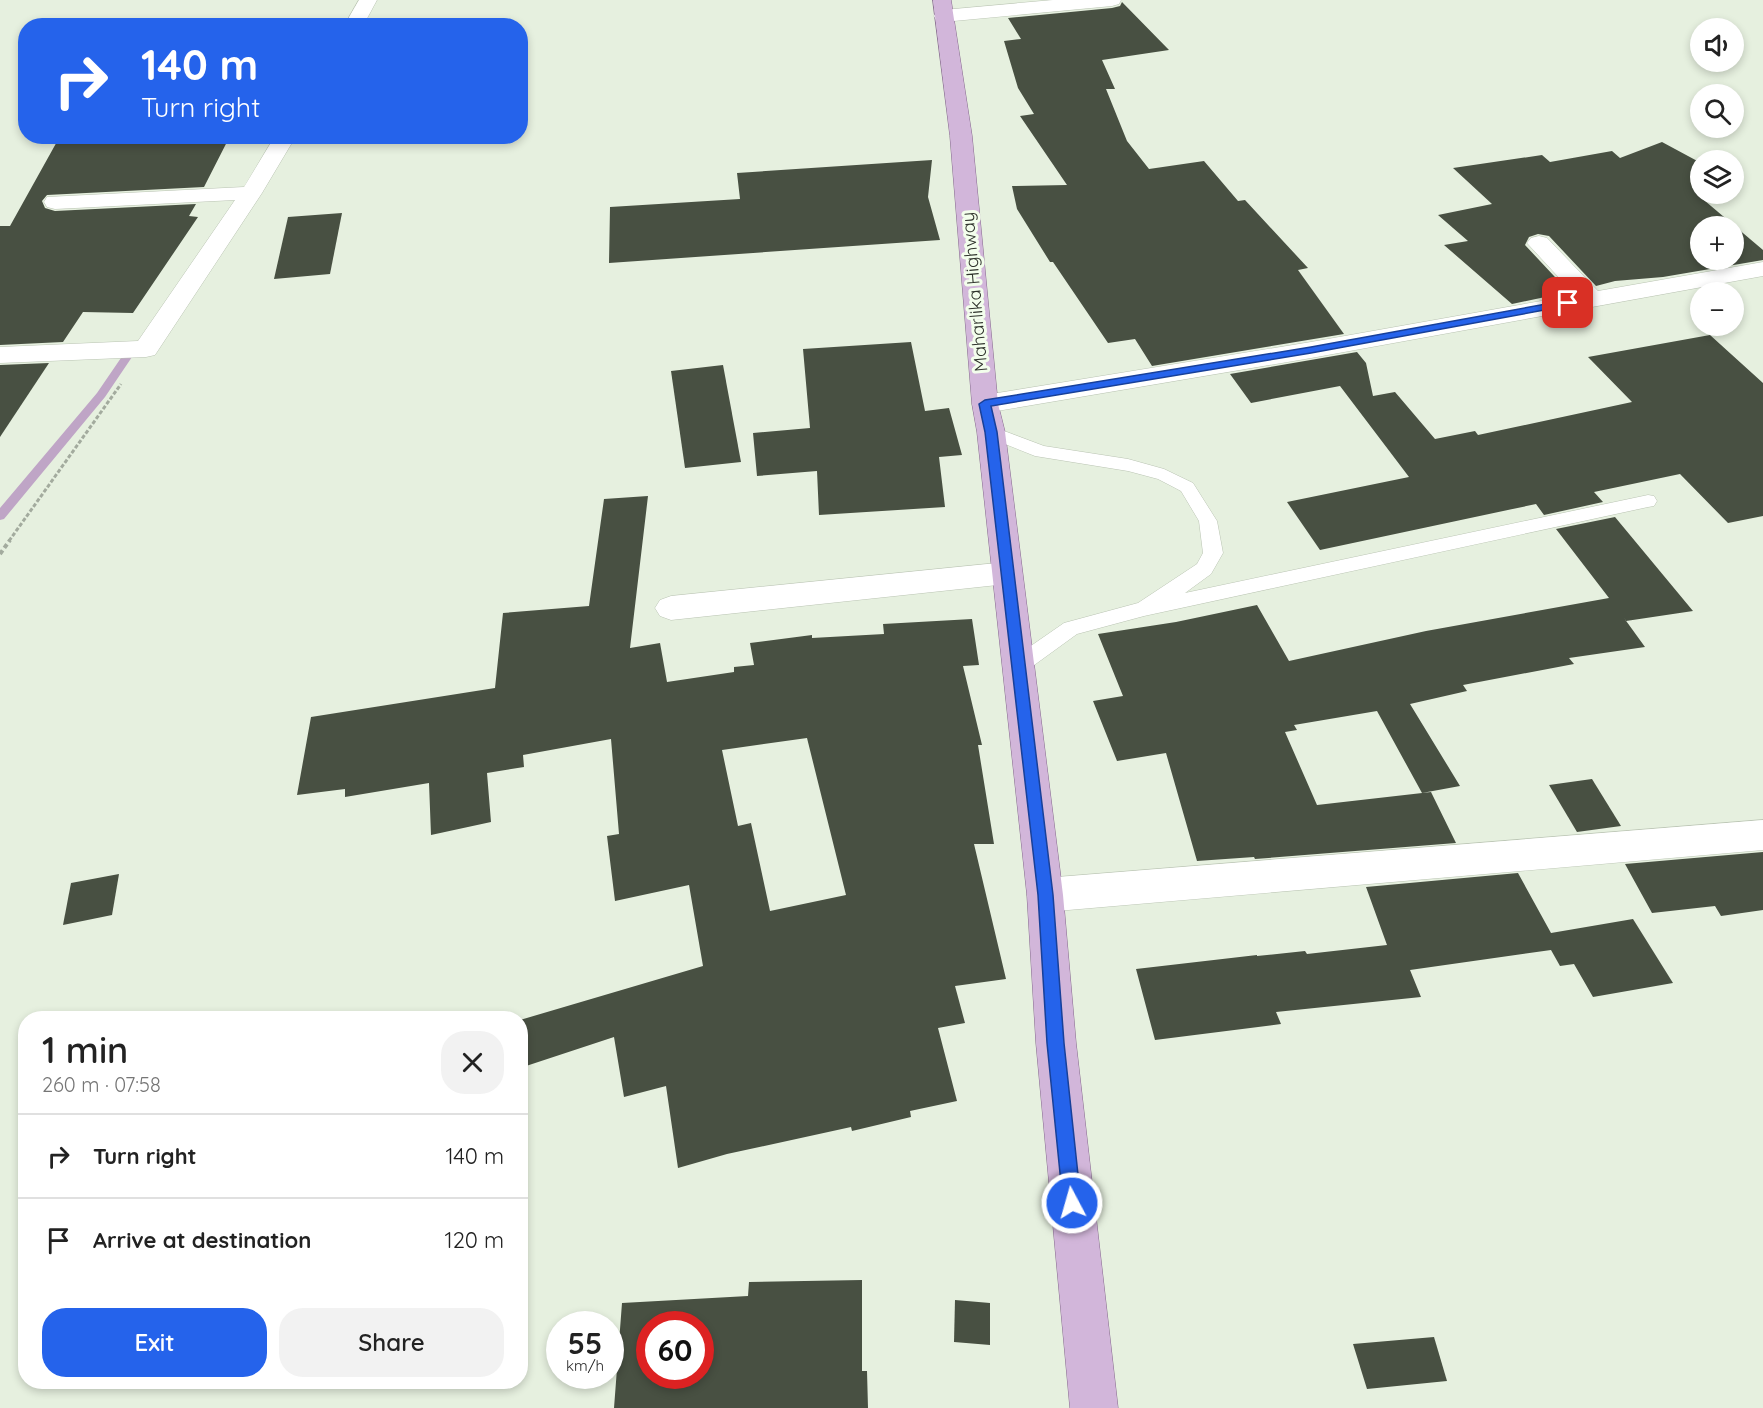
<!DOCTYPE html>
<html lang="en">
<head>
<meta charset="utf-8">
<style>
  body { margin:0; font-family:Quicksand,sans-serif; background:#f2f2f2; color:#222; height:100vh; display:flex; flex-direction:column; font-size:22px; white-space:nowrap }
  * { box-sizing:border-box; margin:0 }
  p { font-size:20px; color:#767676 }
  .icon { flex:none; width:33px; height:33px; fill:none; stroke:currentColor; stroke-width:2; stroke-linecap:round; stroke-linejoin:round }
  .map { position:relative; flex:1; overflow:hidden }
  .details { position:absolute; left:18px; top:1011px; width:510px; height:378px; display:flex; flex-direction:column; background:#fff; border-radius:24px; box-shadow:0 3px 9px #0003 }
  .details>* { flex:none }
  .banner { position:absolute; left:18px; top:18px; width:510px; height:126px; border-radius:24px; box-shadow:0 3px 9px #0003; background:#2563eb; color:#fff; overflow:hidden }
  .buttons { position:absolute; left:1690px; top:18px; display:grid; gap:12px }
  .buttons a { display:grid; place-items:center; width:54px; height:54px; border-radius:50%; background:#fff; box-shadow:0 3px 9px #0003; font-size:30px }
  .speed { position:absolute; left:546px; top:1311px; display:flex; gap:12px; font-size:30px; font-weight:700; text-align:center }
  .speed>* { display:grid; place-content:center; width:78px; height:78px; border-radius:50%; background:#fff; box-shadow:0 3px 9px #0003; line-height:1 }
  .speed small { font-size:15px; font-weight:400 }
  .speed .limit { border:9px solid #d22; background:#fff; color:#111 }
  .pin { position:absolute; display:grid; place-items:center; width:51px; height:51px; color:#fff; margin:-26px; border-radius:12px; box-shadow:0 3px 9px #0006 }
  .me { position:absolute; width:66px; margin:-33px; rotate:354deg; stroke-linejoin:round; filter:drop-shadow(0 0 4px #0008) }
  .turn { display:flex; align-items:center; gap:21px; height:126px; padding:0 24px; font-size:27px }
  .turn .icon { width:78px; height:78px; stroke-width:2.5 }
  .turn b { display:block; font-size:42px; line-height:51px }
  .round { display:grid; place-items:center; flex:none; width:63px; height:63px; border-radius:24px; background:#f2f2f2 }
  .head { display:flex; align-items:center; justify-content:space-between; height:102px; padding:0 24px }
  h1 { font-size:36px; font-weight:600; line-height:45px }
  .cta { display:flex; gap:12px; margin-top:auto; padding:12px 24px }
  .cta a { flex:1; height:69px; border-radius:24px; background:#2563eb; color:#fff; font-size:24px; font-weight:600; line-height:69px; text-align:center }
  .cta a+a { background:#f2f2f2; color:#222 }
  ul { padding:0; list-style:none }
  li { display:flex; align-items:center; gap:18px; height:84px; padding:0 24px; border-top:2px solid #e0e0e0 }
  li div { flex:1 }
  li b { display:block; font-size:22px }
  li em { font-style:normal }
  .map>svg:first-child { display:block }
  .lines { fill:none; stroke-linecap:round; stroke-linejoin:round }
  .stream { fill:#bfa5c6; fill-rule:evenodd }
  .building { fill:#485042; fill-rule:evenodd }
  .lane-casing { stroke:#bac4b3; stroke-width:1 }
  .street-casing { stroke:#bac4b3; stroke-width:1 }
  .primary-casing { stroke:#85688d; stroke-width:1 }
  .path-far1 { stroke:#a3ab9e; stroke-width:3; stroke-dasharray:4 2; stroke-linecap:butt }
  .path { stroke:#a3ab9e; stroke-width:4; stroke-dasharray:4.5 3; stroke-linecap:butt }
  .lane { fill:#fff; fill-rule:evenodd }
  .street { fill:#fff; fill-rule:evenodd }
  .primary { fill:#d2b6da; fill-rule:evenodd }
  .route { fill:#2563eb; stroke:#184099; stroke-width:1.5 }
  .labels { text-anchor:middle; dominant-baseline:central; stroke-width:6; stroke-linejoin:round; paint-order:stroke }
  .street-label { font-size:18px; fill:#2f332c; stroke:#f3feec }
</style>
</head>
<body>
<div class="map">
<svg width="1763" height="1408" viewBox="0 0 1763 1408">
  <rect width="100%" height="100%" fill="#e6f0df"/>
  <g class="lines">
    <path class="stream" d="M 127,354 L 132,357 L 105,397 L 4,519 L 0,520 L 0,508 L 97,393 L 123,355 Z"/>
  </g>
  <g class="building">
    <path d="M 1122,2 L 1169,50 L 1102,60 L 1115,89 L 1106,89 L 1127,141 L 1149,169 L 1204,161 L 1238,201 L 1245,200 L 1308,268 L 1298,270 L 1344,334 L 1152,366 L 1135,339 L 1108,343 L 1053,262 L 1050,262 L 1017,209 L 1012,186 L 1067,185 L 1020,116 L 1034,114 L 1018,88 L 1004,41 L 1021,39 L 1008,18 L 1112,8 L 1120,6 Z"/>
    <path d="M 159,136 L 230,136 L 204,187 L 47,195 L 42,201 L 45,208 L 55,211 L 196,204 L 189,216 L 198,217 L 133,313 L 83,312 L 63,342 L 0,345 L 0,226 L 10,226 L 59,138 L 158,139 Z"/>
    <path d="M 1662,142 L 1701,163 L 1701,194 L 1705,194 L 1698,195 L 1763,250 L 1763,260 L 1663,277 L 1615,281 L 1596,286 L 1549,236 L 1538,234 L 1529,237 L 1525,245 L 1569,292 L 1512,304 L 1444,245 L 1468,241 L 1438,215 L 1492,204 L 1453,168 L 1542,155 L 1550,162 L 1612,151 L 1620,158 ZM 1701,226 L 1734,226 L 1734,260 L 1701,260 Z"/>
    <path d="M 932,160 L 928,197 L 940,240 L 609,263 L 610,207 L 740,199 L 737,173 Z"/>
    <path d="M 342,213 L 330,274 L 274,279 L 288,217 Z"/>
    <path d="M 1710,335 L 1763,383 L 1763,516 L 1728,523 L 1680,474 L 1594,492 L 1603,502 L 1544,515 L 1536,504 L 1320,550 L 1287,502 L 1409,477 L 1340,386 L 1251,403 L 1230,374 L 1357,352 L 1366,363 L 1373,396 L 1395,392 L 1435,439 L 1475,431 L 1478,435 L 1632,402 L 1588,357 Z"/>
    <path d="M 911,342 L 925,411 L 949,408 L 962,455 L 939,457 L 945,507 L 819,515 L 817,471 L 757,476 L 753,433 L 810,428 L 803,349 Z"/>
    <path d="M 49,363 L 0,437 L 0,365 Z"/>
    <path d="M 723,365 L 741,462 L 685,468 L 671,371 Z"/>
    <path d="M 648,496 L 630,648 L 660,643 L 667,682 L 734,672 L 734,667 L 754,665 L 750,643 L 812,635 L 812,638 L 884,634 L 883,624 L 972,619 L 979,665 L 963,666 L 982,745 L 978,745 L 994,844 L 974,844 L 1006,979 L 955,986 L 965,1023 L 938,1028 L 957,1101 L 910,1111 L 911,1117 L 852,1131 L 851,1127 L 727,1154 L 678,1168 L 666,1086 L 624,1097 L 614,1037 L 520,1068 L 520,1020 L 703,966 L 689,885 L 615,901 L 607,836 L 619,834 L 611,739 L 523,755 L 524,767 L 487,773 L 491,822 L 431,835 L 429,783 L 345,797 L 345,789 L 297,795 L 311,717 L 495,688 L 503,613 L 589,606 L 604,499 ZM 807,738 L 846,895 L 770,911 L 751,823 L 738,826 L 722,750 Z"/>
    <path d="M 1615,517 L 1693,611 L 1626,621 L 1624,618 L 1645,647 L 1569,658 L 1574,664 L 1463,685 L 1467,691 L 1410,704 L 1460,786 L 1422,793 L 1377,711 L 1294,725 L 1297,730 L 1285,732 L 1317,805 L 1431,792 L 1456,843 L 1255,859 L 1254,857 L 1197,861 L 1166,753 L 1117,761 L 1093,701 L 1123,696 L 1098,634 L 1176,622 L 1257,605 L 1289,661 L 1426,631 L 1609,598 L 1556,529 Z"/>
    <path d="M 1592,779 L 1621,826 L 1577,832 L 1549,785 Z"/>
    <path d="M 1763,852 L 1763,910 L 1721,916 L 1715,906 L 1652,913 L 1625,864 Z"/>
    <path d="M 1518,873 L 1551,933 L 1633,919 L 1673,983 L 1593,997 L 1574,964 L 1560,966 L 1551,950 L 1410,970 L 1421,997 L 1276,1012 L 1281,1024 L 1155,1040 L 1136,969 L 1257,955 L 1257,956 L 1305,951 L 1307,954 L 1387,945 L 1366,887 Z"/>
    <path d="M 119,874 L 112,915 L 63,925 L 71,883 Z"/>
    <path d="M 862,1280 L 862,1371 L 867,1371 L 868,1408 L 614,1408 L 622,1303 L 748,1296 L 749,1282 ZM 650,1324 L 700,1324 L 700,1376 L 650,1376 Z"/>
    <path d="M 955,1300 L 990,1303 L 990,1345 L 954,1342 Z"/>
    <path d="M 1434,1337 L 1447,1381 L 1367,1389 L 1353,1344 Z"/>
  </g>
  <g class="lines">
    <g class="lane-casing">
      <path id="lane" d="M 991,426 L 1044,446 L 1128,459 L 1164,469 L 1193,483 L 1217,521 L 1223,553 L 1211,574 L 1185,593 L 1648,495 L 1654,496 L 1657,501 L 1654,506 L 1648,507 L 1144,616 L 1077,634 L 1026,671 L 1019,673 L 1012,671 L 1009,665 L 1012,659 L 1064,623 L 1138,603 L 1197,564 L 1203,553 L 1199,521 L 1181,491 L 1158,479 L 1128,471 L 1035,456 L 985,436 L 982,432 L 985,428 Z"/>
    </g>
    <g class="street-casing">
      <g id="street">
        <path d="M 359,0 L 377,0 L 363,26 L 344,26 Z"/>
        <path d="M 1053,0 L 1121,0 L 1119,4 L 1112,6 L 943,22 L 936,20 L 934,16 L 936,12 L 943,10 Z"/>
        <path d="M 275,136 L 296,136 L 262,193 L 155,355 L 146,357 L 0,363 L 0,347 L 138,341 L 235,200 L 55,209 L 47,207 L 44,202 L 47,197 L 244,187 Z"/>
        <path d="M 1539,236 L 1547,238 L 1598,291 L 1763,262 L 1763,276 L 1311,358 L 985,413 L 976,410 L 972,404 L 976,398 L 985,395 L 1311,342 L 1575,295 L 1527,243 L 1531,238 Z"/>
        <path d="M 1007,562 L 1018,565 L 1022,573 L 1018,581 L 1007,584 L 671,620 L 660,616 L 655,608 L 660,600 L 671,596 Z"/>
        <path d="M 1763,820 L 1763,850 L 1045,912 L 1032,907 L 1027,895 L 1032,883 L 1045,878 Z"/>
      </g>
    </g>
    <g class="primary-casing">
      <path id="primary" d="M 933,0 L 951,0 L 972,136 L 998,404 L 1005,432 L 1063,895 L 1076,1043 L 1118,1408 L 1070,1408 L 1036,1043 L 1027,895 L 977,432 L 972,404 L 950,136 Z"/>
    </g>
    <path class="path-far1" d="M 9,541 L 121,384"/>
    <path class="path" d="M 0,554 L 10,540"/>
    <use href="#lane" class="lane"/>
    <use href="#street" class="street"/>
    <use href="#primary" class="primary"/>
  </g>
  <path class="route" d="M 1568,300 L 1572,301 L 1572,305 L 1311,353 L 991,406 L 997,432 L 1053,895 L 1064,1043 L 1081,1203 L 1079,1209 L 1072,1212 L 1066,1209 L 1063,1203 L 1047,1043 L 1038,895 L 985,432 L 979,404 L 985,400 L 1311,347 Z"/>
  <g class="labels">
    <g class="street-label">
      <text transform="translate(974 292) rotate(-95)">Maharlika Highway</text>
    </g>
  </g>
</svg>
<div class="buttons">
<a><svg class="icon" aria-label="sound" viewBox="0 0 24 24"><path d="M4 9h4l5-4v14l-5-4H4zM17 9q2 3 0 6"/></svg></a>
<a><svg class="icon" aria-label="search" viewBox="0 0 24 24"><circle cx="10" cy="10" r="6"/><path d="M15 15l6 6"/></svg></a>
<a><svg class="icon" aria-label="layers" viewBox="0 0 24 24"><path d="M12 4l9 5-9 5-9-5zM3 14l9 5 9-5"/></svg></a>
<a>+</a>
<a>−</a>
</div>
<div class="speed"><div>55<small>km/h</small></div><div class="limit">60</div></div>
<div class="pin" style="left:1568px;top:303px;background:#d93025"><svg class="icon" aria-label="arrive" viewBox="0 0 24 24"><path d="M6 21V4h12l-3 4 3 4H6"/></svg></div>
<svg class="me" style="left:1072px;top:1203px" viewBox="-20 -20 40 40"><circle r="17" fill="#2563eb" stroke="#fff" stroke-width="3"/><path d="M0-11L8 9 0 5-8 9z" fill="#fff"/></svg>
<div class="banner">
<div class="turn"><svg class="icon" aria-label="right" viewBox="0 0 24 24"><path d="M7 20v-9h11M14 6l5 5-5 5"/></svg><div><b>140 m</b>Turn right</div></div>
</div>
<section class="details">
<div class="head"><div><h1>1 min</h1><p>260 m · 07:58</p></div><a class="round"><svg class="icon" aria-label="close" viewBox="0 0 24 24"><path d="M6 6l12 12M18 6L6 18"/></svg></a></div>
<ul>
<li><svg class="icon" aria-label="right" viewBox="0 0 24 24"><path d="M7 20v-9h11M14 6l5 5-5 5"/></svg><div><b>Turn right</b></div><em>140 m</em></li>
<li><svg class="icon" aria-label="arrive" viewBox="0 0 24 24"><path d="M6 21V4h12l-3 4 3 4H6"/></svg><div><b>Arrive at destination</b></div><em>120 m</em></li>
</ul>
<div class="cta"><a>Exit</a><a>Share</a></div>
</section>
</div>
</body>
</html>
